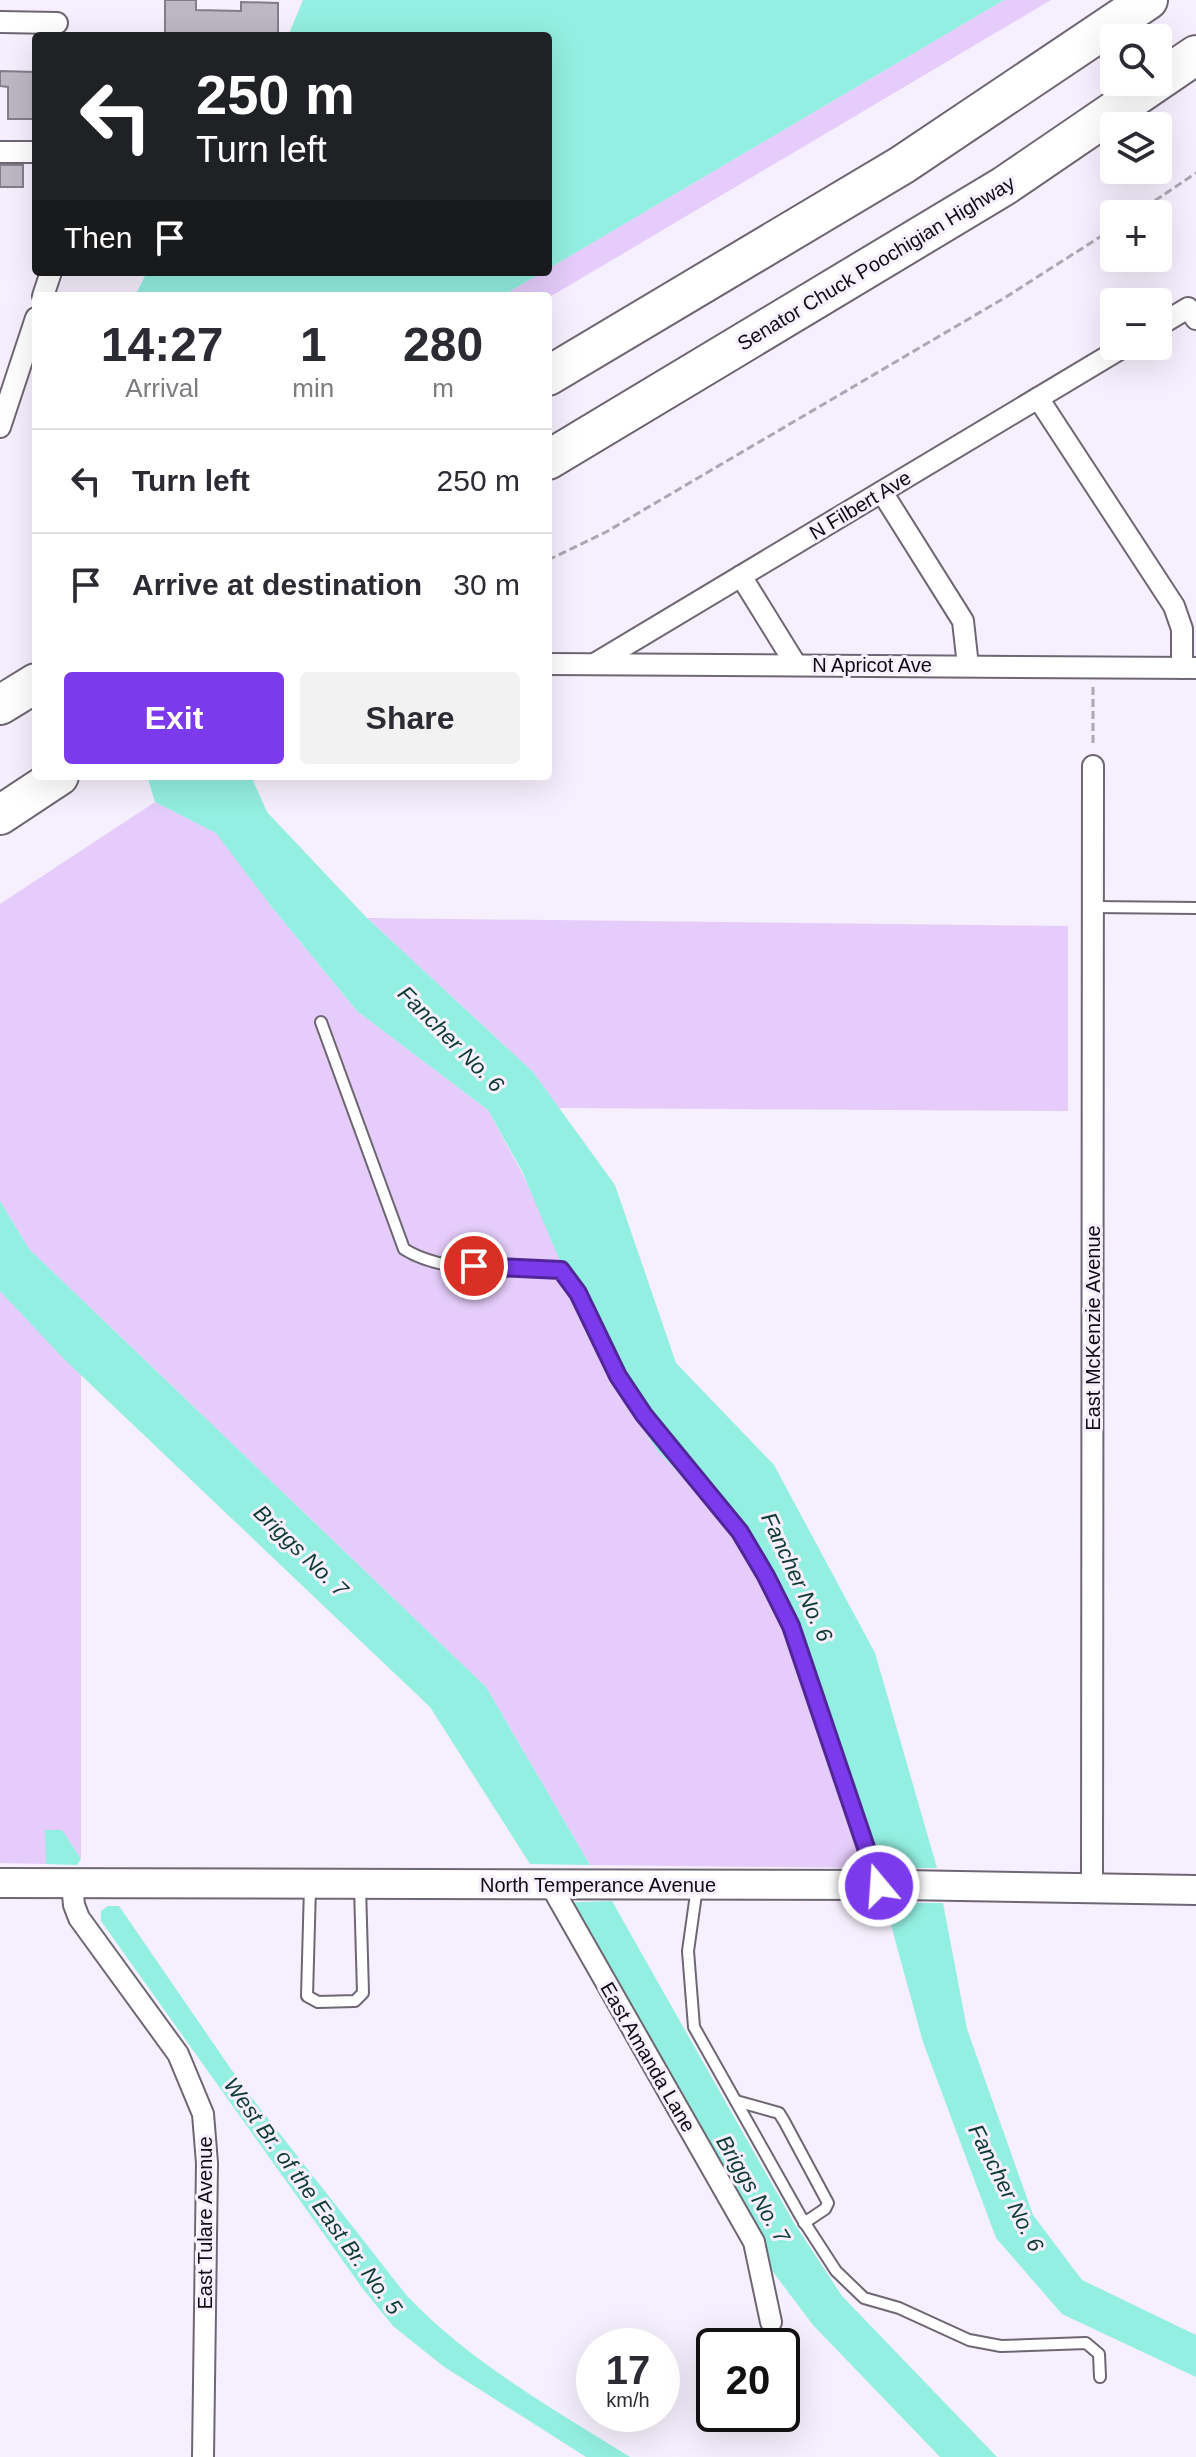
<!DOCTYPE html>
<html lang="en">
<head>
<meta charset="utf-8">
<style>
  body { margin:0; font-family:Arial,sans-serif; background:#f2f2f3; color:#2b2b33; height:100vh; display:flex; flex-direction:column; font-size:30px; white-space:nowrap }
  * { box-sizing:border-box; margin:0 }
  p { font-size:26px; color:#7c7c81 }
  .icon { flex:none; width:44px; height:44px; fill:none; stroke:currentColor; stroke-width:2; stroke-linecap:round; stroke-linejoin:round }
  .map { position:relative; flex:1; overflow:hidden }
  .drawer { position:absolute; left:32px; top:292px; width:520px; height:488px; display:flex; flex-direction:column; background:#fff; border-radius:8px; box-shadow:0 8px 32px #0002 }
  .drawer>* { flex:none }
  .top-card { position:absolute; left:32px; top:32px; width:520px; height:244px; border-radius:8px; box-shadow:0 8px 32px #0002; background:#202124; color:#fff; overflow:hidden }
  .fabs { position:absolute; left:1100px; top:24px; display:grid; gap:16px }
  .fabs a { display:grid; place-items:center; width:72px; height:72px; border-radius:8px; background:#fff; box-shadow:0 8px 32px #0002; font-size:40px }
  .speed { position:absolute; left:576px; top:2328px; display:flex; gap:16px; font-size:40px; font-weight:700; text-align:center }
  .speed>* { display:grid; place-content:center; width:104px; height:104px; border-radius:50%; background:#fff; box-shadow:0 8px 32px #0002; line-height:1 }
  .speed small { font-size:20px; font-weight:400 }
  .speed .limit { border:4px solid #111; border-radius:12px; background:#fff; color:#111 }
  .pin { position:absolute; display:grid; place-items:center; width:68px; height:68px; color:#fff; margin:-34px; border:4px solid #fff; border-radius:50%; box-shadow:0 2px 8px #0007 }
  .me { position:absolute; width:88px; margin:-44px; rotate:342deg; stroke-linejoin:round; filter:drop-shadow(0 0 6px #0008) }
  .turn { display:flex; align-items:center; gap:28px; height:168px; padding:0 32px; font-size:36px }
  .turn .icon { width:104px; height:104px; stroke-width:2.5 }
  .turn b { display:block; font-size:56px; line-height:68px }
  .then { display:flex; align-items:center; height:76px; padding:0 32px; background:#0003; gap:16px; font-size:30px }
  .eta { display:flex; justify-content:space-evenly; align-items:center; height:136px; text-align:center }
  .eta b { font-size:48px; font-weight:700; line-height:56px }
  .cta { display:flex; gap:16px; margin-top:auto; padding:16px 32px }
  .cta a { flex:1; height:92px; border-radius:8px; background:#7c3aed; color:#fff; font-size:32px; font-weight:700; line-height:92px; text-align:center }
  .cta a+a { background:#f2f2f3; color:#2b2b33 }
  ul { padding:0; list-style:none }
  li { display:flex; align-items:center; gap:24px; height:104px; padding:0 32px; border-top:2px solid #e1e1e2 }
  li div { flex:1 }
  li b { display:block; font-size:30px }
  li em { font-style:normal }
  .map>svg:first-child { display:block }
  .green { fill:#e5ccfa }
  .water { fill:#93efe1 }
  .building { fill:#beb7c4; stroke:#847d89; stroke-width:2 }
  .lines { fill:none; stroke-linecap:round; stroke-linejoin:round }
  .service-casing { stroke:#6e6773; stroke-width:14 }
  .minor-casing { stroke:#6e6773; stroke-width:24 }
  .secondary-casing { stroke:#6e6773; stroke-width:32 }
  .motorway-casing { stroke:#6e6773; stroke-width:42 }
  .path { stroke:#aca7b2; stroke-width:3; stroke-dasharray:8 4; stroke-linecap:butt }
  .service { stroke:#fff; stroke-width:10 }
  .minor { stroke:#fff; stroke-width:20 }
  .secondary { stroke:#fff; stroke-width:28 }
  .motorway { stroke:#fff; stroke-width:38 }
  .route-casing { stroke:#51269a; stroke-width:20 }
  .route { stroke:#7c3aed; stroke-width:14 }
  .labels { text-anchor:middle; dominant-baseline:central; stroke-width:6; stroke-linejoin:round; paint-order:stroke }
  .street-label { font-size:20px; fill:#0e0c10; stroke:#f6effd }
  .water-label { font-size:22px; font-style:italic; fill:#0e3a34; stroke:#f6effd }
</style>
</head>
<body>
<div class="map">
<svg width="1196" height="2457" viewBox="0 0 1196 2457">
  <rect width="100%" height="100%" fill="#f6effd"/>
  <g class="green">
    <path d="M 1004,0 L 1051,0 L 548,298 L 502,296 Z"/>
    <path d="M 155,802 L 216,832 L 271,906 L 357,1011 L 488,1110 L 521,1171 L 657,1450 L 737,1534 L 789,1631 L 868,1868 L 590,1865 L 486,1687 L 29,1249 L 0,1201 L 0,904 Z"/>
    <path d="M 367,918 L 1068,926 L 1068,1111 L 559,1108 L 533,1072 Z"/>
    <path d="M 0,1291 L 81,1375 L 81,1859 L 62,1830 L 46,1830 L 46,1864 L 0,1863 Z"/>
  </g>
  <g class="water">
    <path d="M 303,0 L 1004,0 L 548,269 L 548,36 L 288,36 Z"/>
    <path d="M 147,272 L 543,272 L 502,296 L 135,296 Z"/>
    <path d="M 147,776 L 251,776 L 267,812 L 367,918 L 533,1072 L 615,1185 L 676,1363 L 774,1465 L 875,1653 L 937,1868 L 868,1868 L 789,1631 L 737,1534 L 657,1450 L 607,1372 L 522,1171 L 488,1110 L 357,1011 L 271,906 L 216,833 L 155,802 Z"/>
    <path d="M 0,1201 L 29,1249 L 486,1687 L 590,1865 L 530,1864 L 430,1707 L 64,1359 L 0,1291 Z"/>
    <path d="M 45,1830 L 62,1830 L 81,1859 L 77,1865 L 46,1864 Z"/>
    <path d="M 612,1901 L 794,2223 L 842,2296 L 997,2457 L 940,2457 L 813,2325 L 764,2260 L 556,1903 Z"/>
    <path d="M 885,1903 L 943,1903 L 967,2029 L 1033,2215 L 1082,2280 L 1196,2335 L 1196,2377 L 1062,2314 L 996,2238 L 923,2042 Z"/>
    <path d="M 108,1906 L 119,1906 L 244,2088 L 407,2296 C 471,2363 552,2408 630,2457 L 586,2457 L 443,2366 L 393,2326 L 363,2289 L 101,1921 L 101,1911 Z"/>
  </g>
  <g class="building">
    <path d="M 165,0 L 196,0 L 196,10 L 241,11 L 241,2 L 278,3 L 278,36 L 165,36 Z"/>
    <path d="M 0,71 L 36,72 L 36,119 L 8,119 L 8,87 L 0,86 Z"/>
    <rect x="0" y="165" width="23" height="22"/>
  </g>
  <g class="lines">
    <g class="service-casing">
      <g id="service">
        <path d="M 1093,907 L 1196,908"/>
        <path d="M 321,1022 L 404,1249 C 447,1276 511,1267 561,1270 L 578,1293 L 618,1376 L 644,1415 L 740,1532 L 766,1576 L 791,1626 L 879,1884"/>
        <path d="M 310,1887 L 307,1996 L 318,2002 L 355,2001 L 363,1993 L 360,1887"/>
        <path d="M 697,1887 L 688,1951 L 694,2027 L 801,2217 L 836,2271 L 864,2298 L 899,2308 L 969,2340 L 1001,2346 L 1086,2343 L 1099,2354 L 1100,2377"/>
        <path d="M 736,2101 L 779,2113 L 784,2121 L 828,2203 L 825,2209 L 804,2223"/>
      </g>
    </g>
    <g class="minor-casing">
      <g id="minor">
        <path d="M 0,22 L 57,23"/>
        <path d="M 0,152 L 36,152"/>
        <path d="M 43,296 L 51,272"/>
        <path d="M 1158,326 L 1188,308 L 1196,319"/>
        <path d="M 1038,398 L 1174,606 L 1182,629 L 1182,668"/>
        <path d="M 0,427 L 36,318"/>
        <path d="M 882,492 L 963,621 L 968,666"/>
        <path d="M 741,576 L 796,665"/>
        <path d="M 596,663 L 1125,346"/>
        <path d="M 548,664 L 1196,668"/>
        <path d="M 72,1884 L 74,1905 L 79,1918 L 178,2054 L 203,2114 L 207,2163 L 203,2457"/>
        <path d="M 550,1884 L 754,2242 L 771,2322"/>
        <path d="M 1092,1889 L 1093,766"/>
      </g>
    </g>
    <g class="secondary-casing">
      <path id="secondary" d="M 0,1883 L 902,1885 L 1196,1890"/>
    </g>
    <g class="motorway-casing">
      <g id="motorway">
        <path d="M 548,376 L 902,165 L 1148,0"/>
        <path d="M 548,460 L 1004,186 L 1196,55"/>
        <path d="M 0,705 L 36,683"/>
        <path d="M 0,815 L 59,776"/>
      </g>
    </g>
    <g class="path">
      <path d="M 1135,214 L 1196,173"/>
      <path d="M 548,560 L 606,532 L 1006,297 L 1114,228"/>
      <path d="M 1093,687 L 1093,747"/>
    </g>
    <use href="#service" class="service"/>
    <use href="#minor" class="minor"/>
    <use href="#secondary" class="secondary"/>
    <use href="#motorway" class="motorway"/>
  </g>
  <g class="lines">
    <g class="route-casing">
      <path id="route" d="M 474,1266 L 561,1270 L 578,1293 L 618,1376 L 644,1415 L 740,1532 L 766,1576 L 791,1626 L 879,1886"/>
    </g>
    <use href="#route" class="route"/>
  </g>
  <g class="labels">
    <g class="street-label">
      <text transform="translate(876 263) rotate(-31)">Senator Chuck Poochigian Highway</text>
      <text transform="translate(860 505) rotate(-31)">N Filbert Ave</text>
      <text x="872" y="665">N Apricot Ave</text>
      <text transform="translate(1093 1328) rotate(-90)">East McKenzie Avenue</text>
      <text x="598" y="1885">North Temperance Avenue</text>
      <text transform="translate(648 2057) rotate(60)">East Amanda Lane</text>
      <text transform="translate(205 2223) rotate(-90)">East Tulare Avenue</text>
    </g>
    <g class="water-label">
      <text transform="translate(451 1039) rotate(45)">Fancher No. 6</text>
      <text transform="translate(301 1551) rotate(44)">Briggs No. 7</text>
      <text transform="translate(797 1577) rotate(65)">Fancher No. 6</text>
      <text transform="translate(1006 2188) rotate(63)">Fancher No. 6</text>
      <text transform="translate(753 2189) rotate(59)">Briggs No. 7</text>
      <text transform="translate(313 2196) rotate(54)">West Br. of the East Br. No. 5</text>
    </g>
  </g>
</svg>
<div class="fabs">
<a><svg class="icon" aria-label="search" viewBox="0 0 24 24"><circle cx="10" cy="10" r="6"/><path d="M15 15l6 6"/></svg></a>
<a><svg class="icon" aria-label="layers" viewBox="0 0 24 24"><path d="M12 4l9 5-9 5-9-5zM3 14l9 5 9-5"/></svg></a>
<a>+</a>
<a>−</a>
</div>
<div class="speed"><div>17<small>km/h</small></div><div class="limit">20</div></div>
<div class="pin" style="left:474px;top:1266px;background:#d93025"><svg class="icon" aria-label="arrive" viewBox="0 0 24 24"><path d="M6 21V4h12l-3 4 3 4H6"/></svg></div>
<svg class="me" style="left:879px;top:1886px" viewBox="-20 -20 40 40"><circle r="17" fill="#7c3aed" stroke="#fff" stroke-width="3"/><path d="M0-11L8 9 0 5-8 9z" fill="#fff"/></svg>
<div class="top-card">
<div class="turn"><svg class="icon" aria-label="left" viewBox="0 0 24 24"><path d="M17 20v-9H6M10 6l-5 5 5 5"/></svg><div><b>250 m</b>Turn left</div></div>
<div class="then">Then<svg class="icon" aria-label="arrive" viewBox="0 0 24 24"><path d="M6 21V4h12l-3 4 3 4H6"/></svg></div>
</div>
<section class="drawer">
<div class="eta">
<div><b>14:27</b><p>Arrival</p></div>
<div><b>1</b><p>min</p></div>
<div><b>280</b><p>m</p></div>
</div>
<ul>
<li><svg class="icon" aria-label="left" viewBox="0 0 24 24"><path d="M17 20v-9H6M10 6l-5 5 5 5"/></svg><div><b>Turn left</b></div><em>250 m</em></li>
<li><svg class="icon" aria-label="arrive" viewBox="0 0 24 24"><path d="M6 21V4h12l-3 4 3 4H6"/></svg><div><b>Arrive at destination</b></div><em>30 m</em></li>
</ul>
<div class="cta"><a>Exit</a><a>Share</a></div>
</section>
</div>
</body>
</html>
